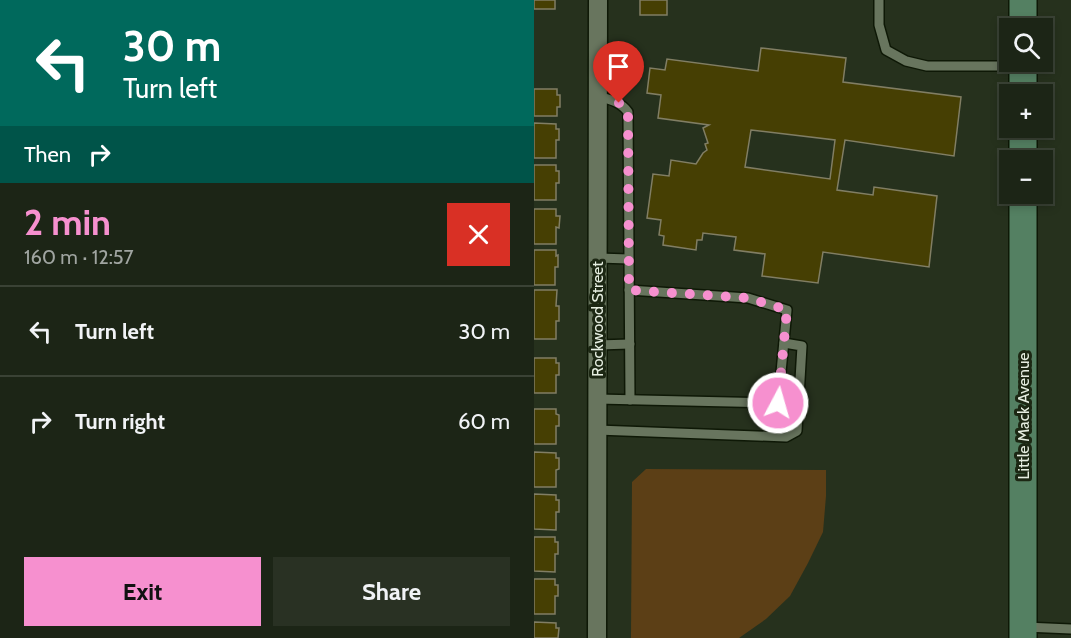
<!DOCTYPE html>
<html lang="en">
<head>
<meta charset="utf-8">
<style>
  body { margin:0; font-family:Cabin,sans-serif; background:#293123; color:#f1f3f6; height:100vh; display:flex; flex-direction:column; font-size:22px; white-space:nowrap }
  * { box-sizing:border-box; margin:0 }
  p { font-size:20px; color:#a0a5a1 }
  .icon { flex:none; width:33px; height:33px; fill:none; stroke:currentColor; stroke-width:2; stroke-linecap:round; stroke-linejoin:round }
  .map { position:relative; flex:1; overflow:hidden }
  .details { display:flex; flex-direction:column; background:#1c2516; width:534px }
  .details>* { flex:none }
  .top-card { background:#00695c; color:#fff; overflow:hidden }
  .fabs { position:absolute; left:465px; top:18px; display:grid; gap:12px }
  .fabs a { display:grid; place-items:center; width:54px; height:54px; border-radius:0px; background:#1c2516; box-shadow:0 3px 9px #0003,0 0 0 2px #3a4235; font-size:30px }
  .pin { position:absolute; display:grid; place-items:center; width:51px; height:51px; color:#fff; margin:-62px -26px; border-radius:50% 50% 50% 0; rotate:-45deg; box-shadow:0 0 6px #0007 }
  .pin .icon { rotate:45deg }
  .me { position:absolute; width:66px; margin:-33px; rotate:6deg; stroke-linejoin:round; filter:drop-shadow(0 0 4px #0008) }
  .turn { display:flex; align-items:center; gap:21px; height:126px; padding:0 24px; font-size:27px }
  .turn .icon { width:78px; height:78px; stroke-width:2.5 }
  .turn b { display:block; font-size:42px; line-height:51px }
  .then { display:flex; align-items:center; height:57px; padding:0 24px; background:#0003; gap:12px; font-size:22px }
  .round { display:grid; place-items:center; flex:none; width:63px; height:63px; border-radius:0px; background:#293123 }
  .head { display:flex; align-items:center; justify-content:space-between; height:102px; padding:0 24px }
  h1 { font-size:36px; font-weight:700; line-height:45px; color:#f690cf }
  .cta { display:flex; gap:12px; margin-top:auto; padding:12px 24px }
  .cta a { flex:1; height:69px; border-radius:0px; background:#f690cf; color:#111; font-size:24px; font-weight:700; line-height:69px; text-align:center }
  .cta a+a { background:#293123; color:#f1f3f6 }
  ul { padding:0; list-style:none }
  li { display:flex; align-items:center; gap:18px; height:90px; padding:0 24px; border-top:2px solid #3a4235 }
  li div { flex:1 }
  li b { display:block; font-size:22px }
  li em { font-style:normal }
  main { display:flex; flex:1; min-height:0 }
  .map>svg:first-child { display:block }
  .green { fill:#5c3f16 }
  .building { fill:#463f03; stroke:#817e64; stroke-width:1.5; fill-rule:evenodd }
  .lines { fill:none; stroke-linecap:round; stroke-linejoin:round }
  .lane-casing { stroke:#0e1806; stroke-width:12 }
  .street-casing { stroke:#0e1806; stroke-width:21 }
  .secondary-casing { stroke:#0e1806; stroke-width:30 }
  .lane { stroke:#68755e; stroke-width:9 }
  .street { stroke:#68755e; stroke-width:18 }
  .secondary { stroke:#548062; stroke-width:27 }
  .route { stroke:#f690cf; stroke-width:10; stroke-dasharray:0 18 }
  .labels { text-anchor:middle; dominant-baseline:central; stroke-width:6; stroke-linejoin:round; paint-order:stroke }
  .street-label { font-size:16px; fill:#e6eee1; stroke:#1c2713 }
</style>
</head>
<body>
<main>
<section class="details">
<div class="top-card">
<div class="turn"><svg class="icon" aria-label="left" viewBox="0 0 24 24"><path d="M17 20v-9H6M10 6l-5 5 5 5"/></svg><div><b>30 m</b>Turn left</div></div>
<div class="then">Then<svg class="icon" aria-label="right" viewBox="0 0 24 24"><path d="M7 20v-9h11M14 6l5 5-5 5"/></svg></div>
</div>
<div class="head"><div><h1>2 min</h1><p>160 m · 12:57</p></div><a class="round" style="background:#d93025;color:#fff"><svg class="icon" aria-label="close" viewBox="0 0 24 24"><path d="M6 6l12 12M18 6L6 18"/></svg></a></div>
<ul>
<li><svg class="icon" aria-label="left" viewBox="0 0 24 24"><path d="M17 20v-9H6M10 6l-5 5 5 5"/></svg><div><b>Turn left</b></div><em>30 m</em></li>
<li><svg class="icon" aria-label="right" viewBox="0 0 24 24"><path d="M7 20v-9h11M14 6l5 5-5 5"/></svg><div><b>Turn right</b></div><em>60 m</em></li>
</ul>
<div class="cta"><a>Exit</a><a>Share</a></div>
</section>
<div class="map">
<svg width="537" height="638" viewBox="0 0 537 638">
  <rect width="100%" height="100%" fill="#26311d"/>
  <path class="green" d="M 112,469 L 292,470 L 292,496 L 289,532 L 274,563 L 256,596 L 232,619 L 205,638 L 97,638 L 98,482 Z"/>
  <g class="building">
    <rect x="0" y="0" width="21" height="9"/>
    <rect x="106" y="0" width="27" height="15"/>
    <path d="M 227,48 L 312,58 L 309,82 L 427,97 L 420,156 L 311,140 L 303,190 L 339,195 L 340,187 L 403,196 L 395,267 L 289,252 L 284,283 L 228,276 L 231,254 L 200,250 L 202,237 L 169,233 L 168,240 L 163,240 L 162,250 L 129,245 L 130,236 L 125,235 L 127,220 L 113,218 L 119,174 L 135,176 L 137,160 L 162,164 L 169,153 L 173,150 L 171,144 L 174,143 L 169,128 L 175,125 L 124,118 L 127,95 L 113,93 L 116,68 L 131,70 L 133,59 L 224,71 ZM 217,130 L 301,140 L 296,179 L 211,167 Z"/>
    <path d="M 0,89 L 23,89 L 23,95 L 26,95 L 26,107 L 23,107 L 23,116 L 0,116 Z"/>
    <path d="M 0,123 L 22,124 L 22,129 L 25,129 L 25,140 L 22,140 L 22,158 L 0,158 Z"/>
    <path d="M 0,165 L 22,165 L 22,171 L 25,171 L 25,183 L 22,183 L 22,200 L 0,200 Z"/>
    <path d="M 0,209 L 22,209 L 22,216 L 26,216 L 25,228 L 22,227 L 22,244 L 0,244 Z"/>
    <path d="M 0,250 L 22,250 L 22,256 L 24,255 L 24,267 L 21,267 L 21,285 L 0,285 Z"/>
    <path d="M 0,290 L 23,290 L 22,306 L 25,306 L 25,321 L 22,321 L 22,339 L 0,339 Z"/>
    <path d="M 0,358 L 22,358 L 22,363 L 25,363 L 25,375 L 22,375 L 22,393 L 0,393 Z"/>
    <path d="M 0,409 L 22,409 L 22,414 L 25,415 L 25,426 L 22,426 L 22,444 L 0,444 Z"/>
    <path d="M 0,452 L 22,453 L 22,458 L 25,458 L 25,469 L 22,470 L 22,487 L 0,487 Z"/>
    <path d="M 0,494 L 22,495 L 22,500 L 25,500 L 25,512 L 22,512 L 22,530 L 0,529 Z"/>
    <path d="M 0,537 L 21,537 L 21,542 L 24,542 L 24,554 L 21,554 L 21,572 L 0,571 Z"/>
    <path d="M 0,579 L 21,579 L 21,585 L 24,585 L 24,596 L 21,596 L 21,614 L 0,614 Z"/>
    <path d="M 0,622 L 22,623 L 22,628 L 25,628 L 24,638 L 0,638 Z"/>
  </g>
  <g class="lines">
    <g class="lane-casing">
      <g id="lane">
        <path d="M 345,0 L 345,25 L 352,50 L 372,61 L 393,66 L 487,66"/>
        <path d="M 64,96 C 75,99 87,102 94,112 L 96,400"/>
        <path d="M 64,258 L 95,259"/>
        <path d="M 64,345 L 96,344"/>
        <path d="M 63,399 L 244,403 L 253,310 L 214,298 L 95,290"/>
        <path d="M 63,430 L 252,437 L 263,431 L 268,346 L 250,343"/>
        <path d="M 491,627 L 537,629"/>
      </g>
    </g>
    <g class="street-casing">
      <path id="street" d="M 63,638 L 64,0"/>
    </g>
    <g class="secondary-casing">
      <g id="secondary">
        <path d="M 489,0 L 489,28"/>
        <path d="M 489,62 L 489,94"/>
        <path d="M 489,128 L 489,160"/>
        <path d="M 489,638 L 489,194"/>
      </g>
    </g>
    <use href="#lane" class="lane"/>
    <use href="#street" class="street"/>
    <use href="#secondary" class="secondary"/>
  </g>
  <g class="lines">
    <path class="route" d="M 85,103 L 91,107 L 94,112 L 95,290 L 214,298 L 253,310 L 244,403"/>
  </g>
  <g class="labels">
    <g class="street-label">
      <text transform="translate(63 319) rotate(-90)">Rockwood Street</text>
      <text transform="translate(489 416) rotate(-90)">Little Mack Avenue</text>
    </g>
  </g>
</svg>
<div class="fabs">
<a><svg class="icon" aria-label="search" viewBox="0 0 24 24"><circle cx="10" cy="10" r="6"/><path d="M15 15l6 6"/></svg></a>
<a>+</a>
<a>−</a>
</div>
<div class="pin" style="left:85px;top:103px;background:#d93025"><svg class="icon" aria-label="arrive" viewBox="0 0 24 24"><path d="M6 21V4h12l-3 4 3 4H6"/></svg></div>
<svg class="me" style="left:244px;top:403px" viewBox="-20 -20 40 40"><circle r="17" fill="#f690cf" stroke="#fff" stroke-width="3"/><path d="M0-11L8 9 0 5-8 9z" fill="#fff"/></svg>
</div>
</main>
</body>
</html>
